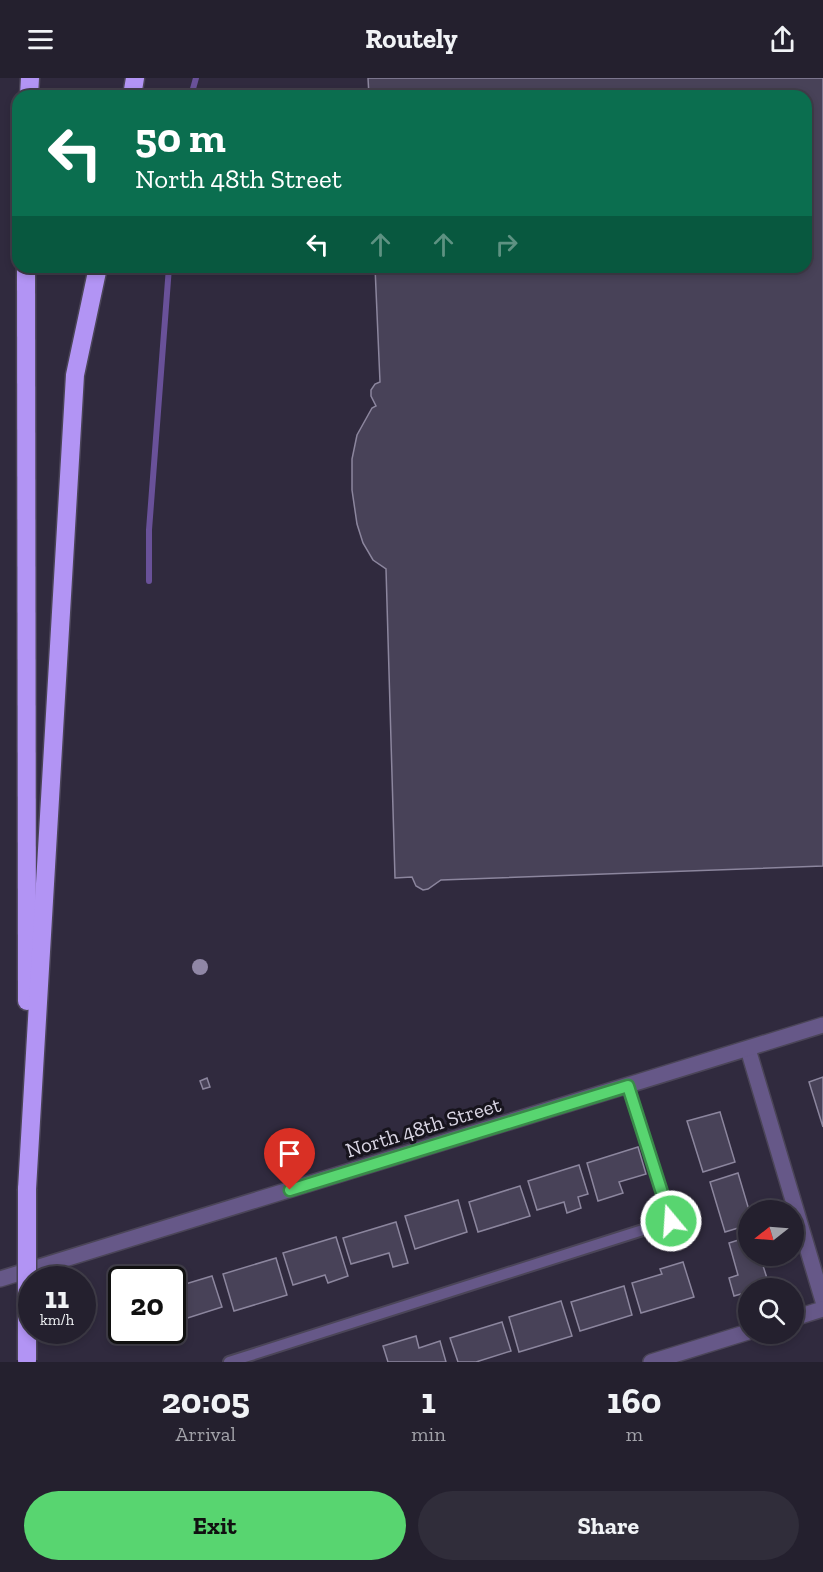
<!DOCTYPE html>
<html lang="en">
<head>
<meta charset="utf-8">
<style>
  body { margin:0; font-family:"Zilla Slab",serif; background:#302d3a; color:#f1f3f6; height:100vh; display:flex; flex-direction:column; font-size:22px; white-space:nowrap }
  * { box-sizing:border-box; margin:0 }
  p { font-size:20px; color:#a3a3aa }
  .icon { flex:none; width:33px; height:33px; fill:none; stroke:currentColor; stroke-width:2; stroke-linecap:round; stroke-linejoin:round }
  .map { position:relative; height:1284px; overflow:hidden }
  .details { display:flex; flex-direction:column; background:#24202e; flex:1 }
  .details>* { flex:none }
  .hud { position:absolute; left:12px; top:12px; width:800px; height:183px; border-radius:18px; box-shadow:0 3px 9px #0003,0 0 0 2px #413e4a; background:#0b6e4f; color:#fff; overflow:hidden }
  .needle { width:39px; rotate:253deg }
  .fabs { position:absolute; left:738px; top:1122px; display:grid; gap:12px }
  .fabs a { display:grid; place-items:center; width:66px; height:66px; border-radius:50%; background:#24202e; box-shadow:0 3px 9px #0003,0 0 0 2px #413e4a; font-size:30px }
  .speed { position:absolute; left:18px; top:1188px; display:flex; gap:12px; font-size:30px; font-weight:700; text-align:center }
  .speed>* { display:grid; place-content:center; width:78px; height:78px; border-radius:50%; background:#24202e; box-shadow:0 3px 9px #0003,0 0 0 2px #413e4a; line-height:1 }
  .speed small { font-size:15px; font-weight:400 }
  .speed .limit { border:3px solid #111; border-radius:9px; background:#fff; color:#111 }
  .pin { position:absolute; display:grid; place-items:center; width:51px; height:51px; color:#fff; margin:-62px -26px; border-radius:50% 50% 50% 0; rotate:-45deg; box-shadow:0 0 6px #0007 }
  .pin .icon { rotate:45deg }
  .me { position:absolute; width:66px; margin:-33px; rotate:342deg; stroke-linejoin:round; filter:drop-shadow(0 0 4px #0008) }
  .turn { display:flex; align-items:center; gap:21px; height:126px; padding:0 24px; font-size:27px }
  .turn .icon { width:78px; height:78px; stroke-width:2.5 }
  .turn b { display:block; font-size:42px; line-height:51px }
  .lanes { display:flex; align-items:center; height:57px; padding:0 24px; background:#0003; justify-content:center; gap:30px; direction:ltr }
  .lanes .off { opacity:.35 }
  .eta { display:flex; justify-content:space-evenly; align-items:center; height:102px; text-align:center }
  .eta b { font-size:36px; font-weight:800; line-height:42px }
  .cta { display:flex; gap:12px; margin-top:auto; padding:12px 24px }
  .cta a { flex:1; height:69px; border-radius:36px; background:#58d570; color:#111; font-size:24px; font-weight:800; line-height:69px; text-align:center }
  .cta a+a { background:#302d3a; color:#f1f3f6 }
  header { display:flex; justify-content:space-between; align-items:center; height:78px; padding:0 24px; background:#24202e; font-size:27px; font-weight:800 }
  .map>svg:first-child { display:block }
  .lines { fill:none; stroke-linecap:round; stroke-linejoin:round }
  .stream { stroke:#695199; stroke-width:6 }
  .building { fill:#484258; stroke:#8c869e; stroke-width:1.5 }
  .service-casing { stroke:#4b4558; stroke-width:14 }
  .minor-casing { stroke:#4b4558; stroke-width:18 }
  .tertiary-casing { stroke:#4b4558; stroke-width:18 }
  .motorway-casing { stroke:#4b4558; stroke-width:21 }
  .service { stroke:#665888; stroke-width:10 }
  .minor { stroke:#665888; stroke-width:15 }
  .tertiary { stroke:#665888; stroke-width:15 }
  .motorway { stroke:#b294f4; stroke-width:18 }
  .motorway-bridge-casing { stroke:#4b4558; stroke-width:21; stroke-linecap:butt }
  .motorway-bridge { stroke:#b294f4; stroke-width:18 }
  .tree { fill:#9087a6 }
  .route-casing { stroke:#398a49; stroke-width:15 }
  .route { stroke:#58d570; stroke-width:10 }
  .labels { text-anchor:middle; dominant-baseline:central; stroke-width:6; stroke-linejoin:round; paint-order:stroke }
  .street-label { font-size:21px; fill:#d9d5e3; stroke:#17141d }
</style>
</head>
<body>
<header><svg class="icon" aria-label="menu" viewBox="0 0 24 24"><path d="M4 6h16M4 12h16M4 18h16"/></svg>Routely<svg class="icon" aria-label="share" viewBox="0 0 24 24"><path d="M12 15V3M7 8l5-5 5 5M5 13v7h14v-7"/></svg></header>
<div class="map">
<svg width="823" height="1284" viewBox="0 0 823 1284">
  <rect width="100%" height="100%" fill="#302a3e"/>
  <g class="lines">
    <g class="stream">
      <path d="M 191,18 L 196,0"/>
      <path d="M 149,503 L 149,452 L 169,189"/>
    </g>
  </g>
  <g class="building">
    <path d="M 368,0 L 823,0 L 823,788 L 441,802 L 428,811 L 423,812 L 416,808 L 412,799 L 395,800 L 386,491 L 373,482 L 363,465 L 357,446 L 352,412 L 352,381 L 357,357 L 372,330 L 376,328 L 371,318 L 371,312 L 375,306 L 380,304 L 375,189 L 806,189 L 806,18 L 369,18 Z"/>
    <path d="M 823,999 L 823,1049 L 809,1004 Z"/>
    <path d="M 207,1000 L 210,1009 L 203,1011 L 200,1003 Z"/>
    <path d="M 720,1034 L 735,1084 L 703,1094 L 687,1043 Z"/>
    <path d="M 638,1069 L 646,1096 L 619,1104 L 623,1115 L 598,1123 L 587,1085 Z"/>
    <path d="M 579,1087 L 588,1116 L 578,1119 L 581,1130 L 567,1135 L 564,1124 L 537,1132 L 528,1103 Z"/>
    <path d="M 738,1095 L 749,1132 L 748,1147 L 725,1154 L 710,1104 Z"/>
    <path d="M 520,1108 L 530,1138 L 478,1154 L 469,1124 Z"/>
    <path d="M 458,1122 L 467,1154 L 415,1171 L 405,1138 Z"/>
    <path d="M 396,1144 L 408,1185 L 393,1189 L 389,1175 L 351,1186 L 343,1160 Z"/>
    <path d="M 336,1159 L 348,1198 L 328,1205 L 325,1197 L 293,1207 L 283,1175 Z"/>
    <path d="M 748,1159 L 748,1178 L 760,1178 L 770,1210 L 748,1210 L 748,1214 L 734,1218 L 729,1200 L 738,1197 L 729,1165 Z"/>
    <path d="M 276,1180 L 287,1217 L 234,1233 L 223,1196 Z"/>
    <path d="M 683,1184 L 694,1219 L 641,1235 L 632,1205 L 662,1196 L 660,1191 Z"/>
    <path d="M 212,1198 L 222,1229 L 172,1245 L 172,1210 Z"/>
    <path d="M 624,1208 L 632,1237 L 580,1253 L 571,1224 Z"/>
    <path d="M 561,1223 L 572,1258 L 519,1274 L 509,1239 Z"/>
    <path d="M 502,1244 L 511,1273 L 476,1284 L 458,1284 L 450,1260 Z"/>
    <path d="M 416,1258 L 419,1270 L 440,1263 L 446,1284 L 388,1284 L 383,1268 Z"/>
  </g>
  <g class="lines">
    <g class="service-casing">
      <path id="service" d="M 229,1284 L 671,1143 L 628,1008"/>
    </g>
    <g class="minor-casing">
      <g id="minor">
        <path d="M 748,971 L 823,1223"/>
        <path d="M 794,1240 L 823,1231"/>
        <path d="M 651,1284 L 748,1254"/>
      </g>
    </g>
    <g class="tertiary-casing">
      <path id="tertiary" d="M 0,1201 L 823,947"/>
    </g>
    <g class="motorway-casing">
      <g id="motorway">
        <path d="M 29,18 L 30,0"/>
        <path d="M 132,18 L 135,0"/>
        <path d="M 26,189 L 27,923"/>
        <path d="M 27,1111 L 75,297 L 98,189"/>
      </g>
    </g>
    <use href="#service" class="service"/>
    <use href="#minor" class="minor"/>
    <use href="#tertiary" class="tertiary"/>
    <use href="#motorway" class="motorway"/>
    <g class="motorway-bridge-casing">
      <path id="motorway-bridge" d="M 27,1282 L 27,1111"/>
    </g>
    <use href="#motorway-bridge" class="motorway-bridge"/>
  </g>
  <circle class="tree" cx="200" cy="889" r="8"/>
  <g class="lines">
    <g class="route-casing">
      <path id="route" d="M 290,1112 L 628,1008 L 671,1143"/>
    </g>
    <use href="#route" class="route"/>
  </g>
  <g class="labels">
    <g class="street-label">
      <text transform="translate(423 1049) rotate(-17)">North 48th Street</text>
    </g>
  </g>
</svg>
<div class="fabs">
<a><svg class="needle" viewBox="-14 -14 28 28"><path d="M0-13l5 13h-10z" fill="#e53935"/><path d="M0 13l5-13h-10z" fill="#a3a3aa"/></svg></a>
<a><svg class="icon" aria-label="search" viewBox="0 0 24 24"><circle cx="10" cy="10" r="6"/><path d="M15 15l6 6"/></svg></a>
</div>
<div class="speed"><div>11<small>km/h</small></div><div class="limit">20</div></div>
<div class="pin" style="left:290px;top:1112px;background:#d93025"><svg class="icon" aria-label="arrive" viewBox="0 0 24 24"><path d="M6 21V4h12l-3 4 3 4H6"/></svg></div>
<svg class="me" style="left:671px;top:1143px" viewBox="-20 -20 40 40"><circle r="17" fill="#58d570" stroke="#fff" stroke-width="3"/><path d="M0-11L8 9 0 5-8 9z" fill="#fff"/></svg>
<div class="hud">
<div class="turn"><svg class="icon" aria-label="left" viewBox="0 0 24 24"><path d="M17 20v-9H6M10 6l-5 5 5 5"/></svg><div><b>50 m</b>North 48th Street</div></div>
<div class="lanes"><svg class="icon" aria-label="left" viewBox="0 0 24 24"><path d="M17 20v-9H6M10 6l-5 5 5 5"/></svg><svg class="icon off" aria-label="ahead" viewBox="0 0 24 24"><path d="M12 20V5M6 11l6-6 6 6"/></svg><svg class="icon off" aria-label="ahead" viewBox="0 0 24 24"><path d="M12 20V5M6 11l6-6 6 6"/></svg><svg class="icon off" aria-label="right" viewBox="0 0 24 24"><path d="M7 20v-9h11M14 6l5 5-5 5"/></svg></div>
</div>
</div>
<section class="details">
<div class="eta">
<div><b>20:05</b><p>Arrival</p></div>
<div><b>1</b><p>min</p></div>
<div><b>160</b><p>m</p></div>
</div>
<div class="cta"><a>Exit</a><a>Share</a></div>
</section>
</body>
</html>
